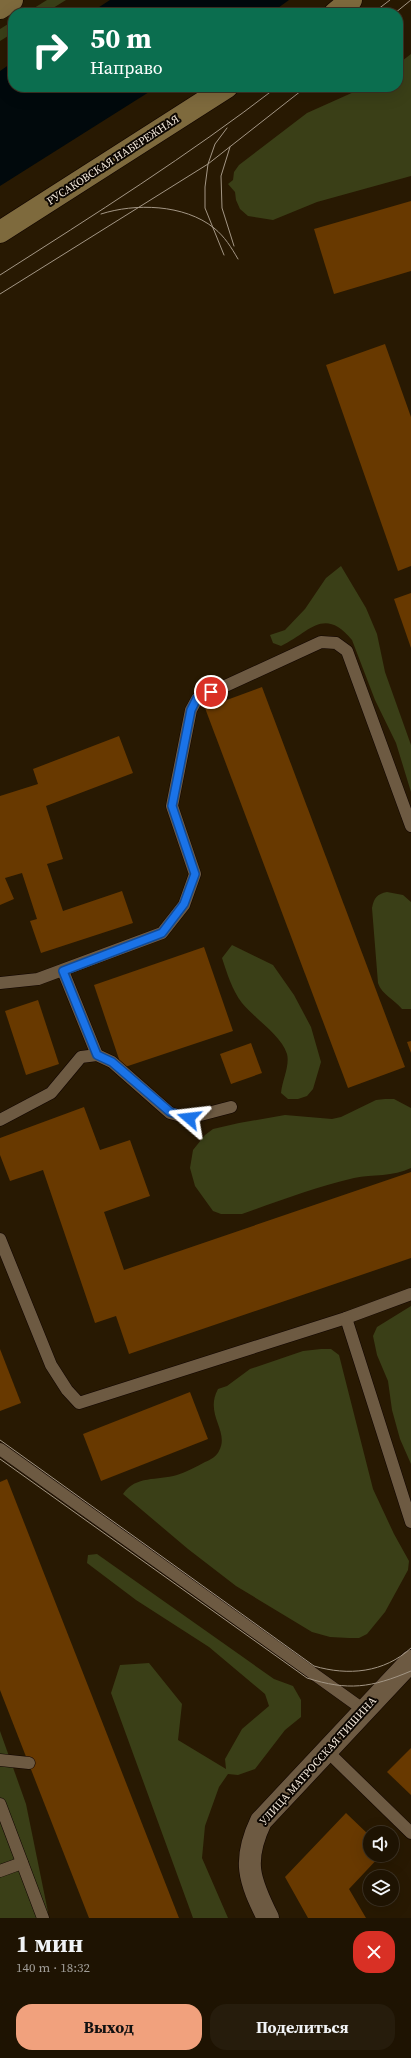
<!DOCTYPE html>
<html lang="ru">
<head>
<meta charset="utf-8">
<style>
  body { margin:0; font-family:"Source Serif 4",serif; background:#261c0c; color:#f1f3f6; height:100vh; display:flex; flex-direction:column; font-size:15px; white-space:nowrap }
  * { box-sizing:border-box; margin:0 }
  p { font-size:13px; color:#a19e99 }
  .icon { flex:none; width:22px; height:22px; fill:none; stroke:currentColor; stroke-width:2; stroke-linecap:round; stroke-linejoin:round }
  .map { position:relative; height:1918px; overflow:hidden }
  .panel { display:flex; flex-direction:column; background:#1e1302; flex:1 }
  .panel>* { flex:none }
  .hud { position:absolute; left:8px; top:8px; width:395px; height:84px; border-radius:16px; box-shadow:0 4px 16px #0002,0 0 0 1px #3c3224; background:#0b6e4f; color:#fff; overflow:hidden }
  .fabs { position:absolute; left:363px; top:1826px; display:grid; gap:8px }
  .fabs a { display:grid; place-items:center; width:36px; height:36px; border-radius:50%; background:#1e1302; box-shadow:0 4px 16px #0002,0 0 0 1px #3c3224; font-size:20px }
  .pin { position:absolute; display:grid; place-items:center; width:34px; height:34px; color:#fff; margin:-17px; border:2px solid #fff; border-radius:50%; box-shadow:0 1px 4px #0007 }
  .me { position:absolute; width:44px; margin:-22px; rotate:287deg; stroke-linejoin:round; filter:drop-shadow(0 0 3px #0008) }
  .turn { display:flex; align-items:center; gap:14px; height:84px; padding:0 16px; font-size:18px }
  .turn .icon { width:52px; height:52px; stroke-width:2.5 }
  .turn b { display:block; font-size:28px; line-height:34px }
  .round { display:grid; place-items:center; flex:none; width:42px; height:42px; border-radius:16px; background:#261c0c }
  .summary { display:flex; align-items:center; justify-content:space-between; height:68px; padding:0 16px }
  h1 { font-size:24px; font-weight:700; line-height:30px }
  .primary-button { display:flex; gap:8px; margin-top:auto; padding:8px 16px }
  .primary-button a { flex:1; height:46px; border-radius:16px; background:#f1a17d; color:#111; font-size:16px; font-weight:700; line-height:46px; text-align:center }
  .primary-button a+a { background:#261c0c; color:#f1f3f6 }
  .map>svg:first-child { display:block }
  .green { fill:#3a3f17 }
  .water { fill:#01090c }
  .building { fill:#683900 }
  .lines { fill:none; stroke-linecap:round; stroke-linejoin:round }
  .lane-casing { stroke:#100400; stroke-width:13 }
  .street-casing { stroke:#100400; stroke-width:23 }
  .secondary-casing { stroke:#100400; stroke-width:23 }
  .lane { stroke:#6d5a42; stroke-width:12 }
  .street { stroke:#6d5a42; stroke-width:22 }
  .secondary { stroke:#7e6a3d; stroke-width:22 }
  .tram { stroke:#a39685; stroke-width:1 }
  .route-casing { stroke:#114b97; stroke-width:10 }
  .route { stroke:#1a73e8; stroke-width:7 }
  .labels { text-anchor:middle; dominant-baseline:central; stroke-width:4; stroke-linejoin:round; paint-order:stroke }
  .street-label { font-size:11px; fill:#f4e9db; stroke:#0c0601 }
</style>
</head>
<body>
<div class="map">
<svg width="411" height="1918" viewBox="0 0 411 1918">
  <rect width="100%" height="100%" fill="#281902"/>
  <g class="green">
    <path d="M 47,0 L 66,0 L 45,13 L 26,13 Z"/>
    <path d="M 13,21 L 13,33 L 0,41 L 0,29 Z"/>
    <path d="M 411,54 L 411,176 L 317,202 L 273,220 L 248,216 L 240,209 L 236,200 L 235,192 L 228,184 L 233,180 L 234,172 L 239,165 L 307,113 L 365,87 L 398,87 L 398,64 Z"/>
    <path d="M 341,566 L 366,608 L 377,634 L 385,672 L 411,745 L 411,792 L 396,743 L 375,700 L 352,640 C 324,606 310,632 281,646 L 273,643 L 270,635 L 285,630 L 305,609 L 326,578 Z"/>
    <path d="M 387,892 L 403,895 L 411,902 L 411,1009 L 402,1009 C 394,999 382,995 378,983 L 372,908 C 374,898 377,894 387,892 Z"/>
    <path d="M 232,945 L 273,965 L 294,995 L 311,1027 L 321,1062 L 313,1089 L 307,1096 L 298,1099 L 288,1099 L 281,1093 C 282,1081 290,1066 287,1054 C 281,1035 255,1019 242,1003 C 232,990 227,973 222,958 Z"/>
    <path d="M 385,1099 L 394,1099 L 411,1108 L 411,1168 C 393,1177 373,1174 354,1178 C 315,1187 279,1201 242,1214 L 221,1214 L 213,1211 L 195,1186 L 190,1168 L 193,1150 L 205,1135 L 213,1129 L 239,1123 L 285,1115 L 332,1119 L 341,1117 L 376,1100 Z"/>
    <path d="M 411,1306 L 411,1464 L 400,1439 L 392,1410 L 388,1381 L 377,1355 L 373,1336 L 377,1327 Z"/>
    <path d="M 321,1349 L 331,1349 L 339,1355 L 373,1489 L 394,1534 L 409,1561 L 408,1570 L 385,1612 L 367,1634 L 359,1638 L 349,1638 L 330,1637 L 312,1632 L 236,1586 L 188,1549 L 123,1494 C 136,1475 157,1481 177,1475 C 186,1472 196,1467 205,1462 C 210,1460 217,1456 219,1451 C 230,1431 204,1415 218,1389 L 227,1386 L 250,1369 L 303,1351 Z"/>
    <path d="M 97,1554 L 274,1679 L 293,1686 L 301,1700 L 301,1717 L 285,1730 L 255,1769 L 238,1775 L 228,1774 L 219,1787 L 205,1826 L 202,1858 L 228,1918 L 193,1918 L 111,1693 L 120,1665 L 149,1663 L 182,1704 L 178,1740 L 226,1769 L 225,1759 L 242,1729 L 269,1706 L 265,1694 L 209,1647 L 136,1600 L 87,1563 L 88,1555 Z"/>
    <path d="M 0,1731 L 26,1804 L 48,1912 L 46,1918 L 0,1918 Z"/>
  </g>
  <g class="water">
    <path d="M 110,0 L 289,0 L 271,13 L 90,13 Z"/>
    <path d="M 13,62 L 13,87 L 157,87 L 0,186 L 0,71 Z"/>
  </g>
  <g class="building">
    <path d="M 411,201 L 411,271 L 334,294 L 314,229 Z"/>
    <path d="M 385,344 L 411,417 L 411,566 L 398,571 L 326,365 Z"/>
    <path d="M 411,593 L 411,648 L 394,599 Z"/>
    <path d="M 262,687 L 405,1067 L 348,1088 L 205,708 Z"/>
    <path d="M 119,736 L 133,773 L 46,806 L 63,859 L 47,864 L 63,911 L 122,891 L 133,923 L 41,953 L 30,921 L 37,919 L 22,873 L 5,878 L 14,899 L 0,905 L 0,796 L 38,784 L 33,769 Z"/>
    <path d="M 204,947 L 233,1031 L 122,1068 L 94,985 Z"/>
    <path d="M 38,1000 L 59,1064 L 26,1075 L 5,1011 Z"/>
    <path d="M 411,1041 L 411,1053 L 407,1042 Z"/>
    <path d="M 251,1043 L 262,1073 L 231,1084 L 220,1054 Z"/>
    <path d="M 84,1107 L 100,1150 L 130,1140 L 150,1196 L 104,1212 L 124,1270 L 411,1172 L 411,1258 L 129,1354 L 116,1316 L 95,1323 L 43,1170 L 10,1181 L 0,1155 L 0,1138 Z"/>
    <path d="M 0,1349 L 21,1403 L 0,1411 Z"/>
    <path d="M 190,1392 L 208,1439 L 101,1481 L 83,1434 Z"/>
    <path d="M 7,1479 L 179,1918 L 89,1918 L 0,1690 L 0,1482 Z"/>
    <path d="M 411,1748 L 411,1795 L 387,1772 Z"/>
    <path d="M 346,1813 L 370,1836 L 370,1855 L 381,1855 L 349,1889 L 366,1918 L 308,1918 L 285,1877 Z"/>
  </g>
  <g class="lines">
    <g class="lane-casing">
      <g id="lane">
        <path d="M 63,971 L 97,1055"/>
        <path d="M 0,983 L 38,979 L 162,933 L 184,905 L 195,874 L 172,806 L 191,710 L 197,699 L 321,642 L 336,643 L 347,651 L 411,826"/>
        <path d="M 0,1120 L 51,1093 L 81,1057 L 97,1055 L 112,1062 L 170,1113 L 189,1118 L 231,1107"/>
        <path d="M 0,1239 L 51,1365 L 67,1390 L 79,1403 L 346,1318 L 411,1294"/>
        <path d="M 346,1318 L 411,1522"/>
        <path d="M 0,1449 L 364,1710"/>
        <path d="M 327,1751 L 411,1833"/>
        <path d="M 0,1760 L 29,1763"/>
        <path d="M 0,1804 L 43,1918"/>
        <path d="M 0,1871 L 22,1863"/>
      </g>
    </g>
    <g class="street-casing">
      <path id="street" d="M 268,1918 C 249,1880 242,1861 261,1821 L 411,1661"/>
    </g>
    <g class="secondary-casing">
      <g id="secondary">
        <path d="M 0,8 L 12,0"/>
        <path d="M 335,13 L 351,0"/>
        <path d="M 0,232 L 227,87"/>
      </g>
    </g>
    <use href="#lane" class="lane"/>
    <use href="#street" class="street"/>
    <use href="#secondary" class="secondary"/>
    <g class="tram">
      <path d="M 373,13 L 390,0"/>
      <path d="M 395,13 L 411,0"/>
      <path d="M 230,147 L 221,176 L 222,208 L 234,246"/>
      <path d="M 101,214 C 135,203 184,204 214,228 C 225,237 231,247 238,259"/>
      <path d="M 224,255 L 205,208 L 205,187 L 208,164 L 215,144 L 227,128"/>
      <path d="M 0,275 C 94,215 189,155 277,87"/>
      <path d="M 0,294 L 208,164 L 306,87"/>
      <path d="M 0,1440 L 314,1666 C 348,1676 384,1673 411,1648"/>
      <path d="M 0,1459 L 307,1678 C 348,1691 371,1688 411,1671"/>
    </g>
  </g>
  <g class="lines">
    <g class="route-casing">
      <path id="route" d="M 189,1118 L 170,1112 L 112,1062 L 97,1055 L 63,971 L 162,933 L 184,904 L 195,874 L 172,806 L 191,710 L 197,698 L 211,692"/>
    </g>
    <use href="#route" class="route"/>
  </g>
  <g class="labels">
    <g class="street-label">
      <text transform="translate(113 160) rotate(-33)">РУСАКОВСКАЯ НАБЕРЕЖНАЯ</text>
      <text transform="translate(318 1761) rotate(-48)">УЛИЦА МАТРОССКАЯ ТИШИНА</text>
    </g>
  </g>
</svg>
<div class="fabs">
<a><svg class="icon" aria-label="sound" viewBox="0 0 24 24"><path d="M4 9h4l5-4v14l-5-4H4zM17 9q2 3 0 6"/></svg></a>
<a><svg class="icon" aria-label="layers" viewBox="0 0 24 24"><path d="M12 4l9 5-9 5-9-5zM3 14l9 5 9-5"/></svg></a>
</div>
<div class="pin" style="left:211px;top:692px;background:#d93025"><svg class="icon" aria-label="arrive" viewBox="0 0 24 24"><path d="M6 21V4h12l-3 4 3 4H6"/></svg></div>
<svg class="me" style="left:189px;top:1118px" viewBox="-20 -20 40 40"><path d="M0-17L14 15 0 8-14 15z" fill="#1a73e8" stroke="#fff" stroke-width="4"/></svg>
<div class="hud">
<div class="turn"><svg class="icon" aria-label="right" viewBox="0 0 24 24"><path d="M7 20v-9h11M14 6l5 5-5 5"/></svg><div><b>50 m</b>Направо</div></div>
</div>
</div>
<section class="panel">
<div class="summary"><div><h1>1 мин</h1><p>140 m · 18:32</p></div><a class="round" style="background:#d93025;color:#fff"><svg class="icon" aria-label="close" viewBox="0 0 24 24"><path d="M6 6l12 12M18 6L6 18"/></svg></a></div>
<div class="primary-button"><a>Выход</a><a>Поделиться</a></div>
</section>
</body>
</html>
